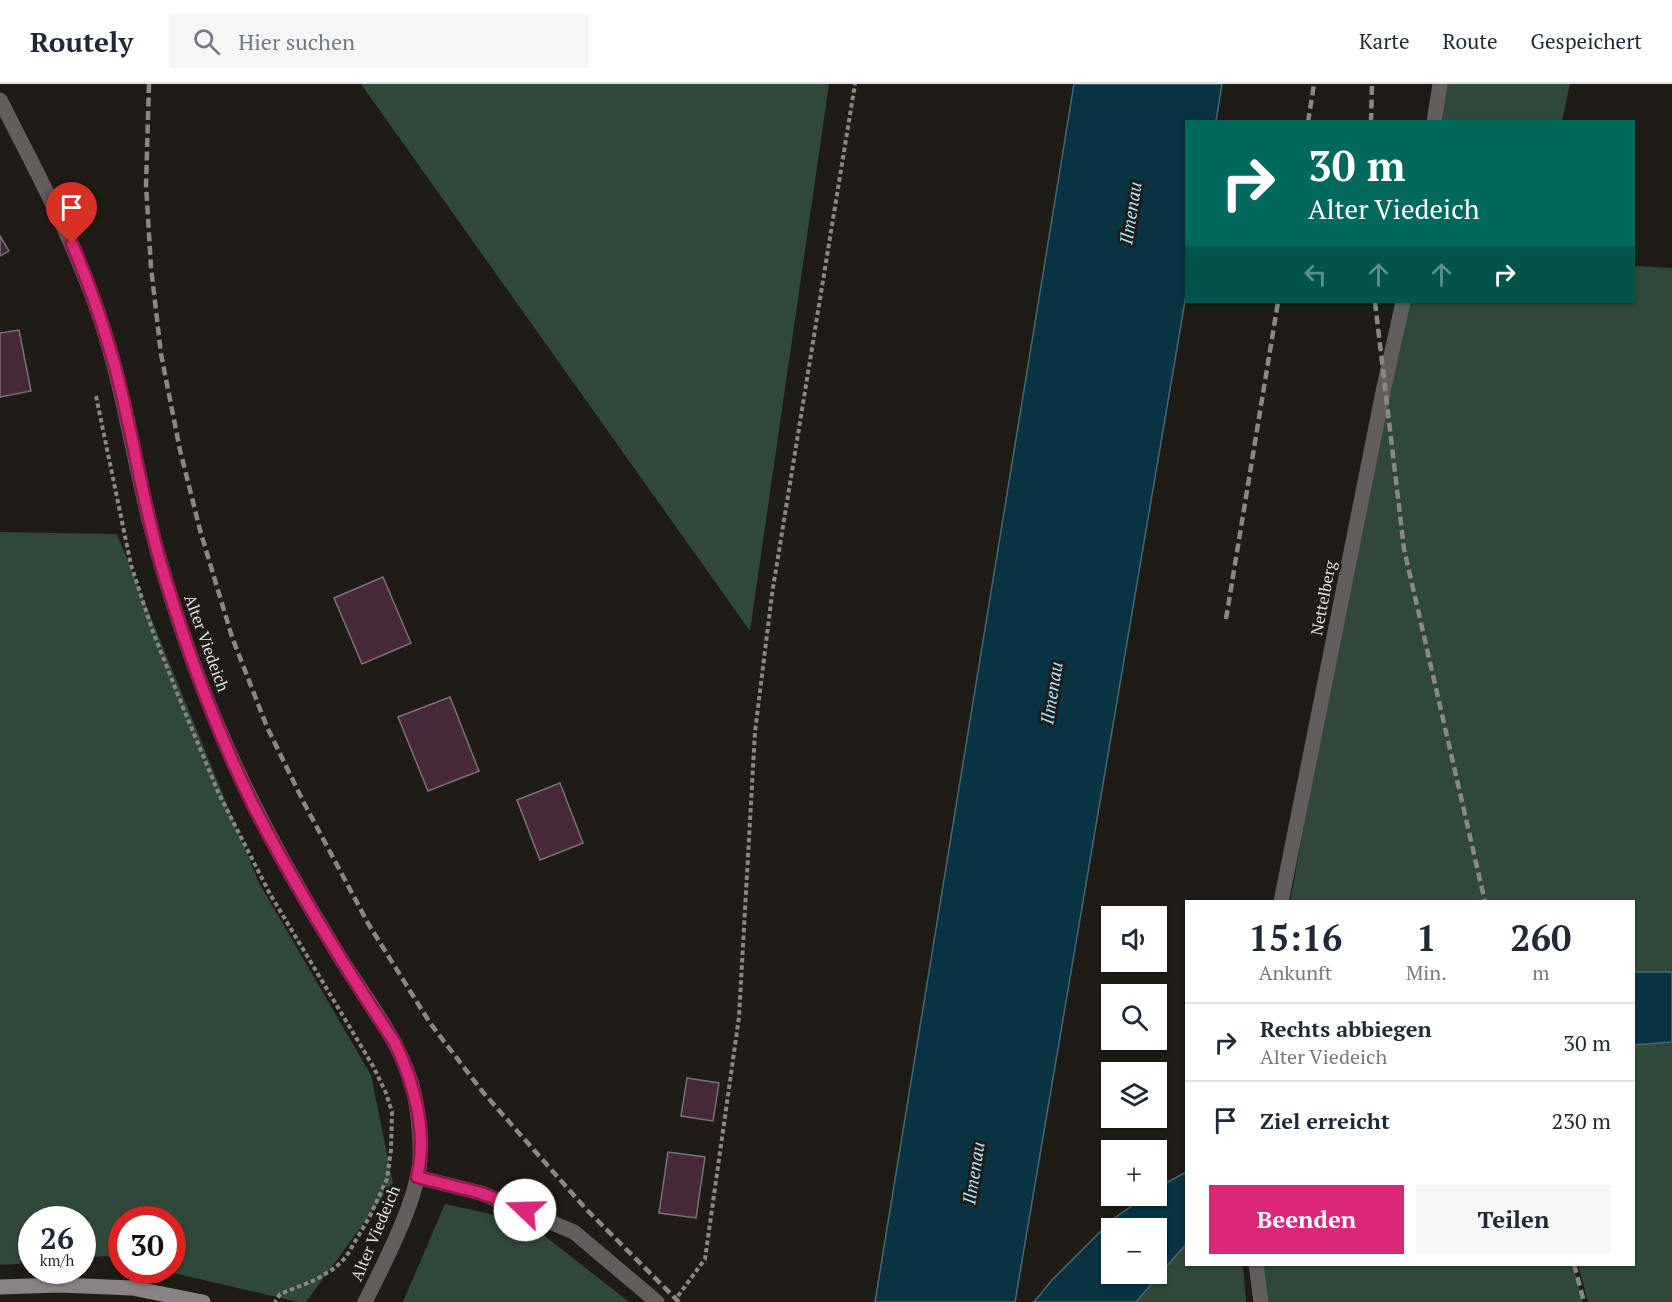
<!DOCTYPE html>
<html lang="de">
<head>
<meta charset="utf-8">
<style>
  body { margin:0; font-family:"PT Serif",serif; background:#f6f6f7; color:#1f2937; height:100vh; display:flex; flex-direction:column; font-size:22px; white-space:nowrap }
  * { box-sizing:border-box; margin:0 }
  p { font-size:20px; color:#747a83 }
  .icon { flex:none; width:33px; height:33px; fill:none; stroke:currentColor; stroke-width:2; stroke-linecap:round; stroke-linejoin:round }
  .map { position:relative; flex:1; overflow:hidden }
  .details { position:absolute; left:1185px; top:816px; width:450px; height:366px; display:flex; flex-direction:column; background:#fff; border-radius:0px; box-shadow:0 2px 4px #0004 }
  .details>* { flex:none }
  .hud { position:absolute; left:1185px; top:36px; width:450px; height:183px; border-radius:0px; box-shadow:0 2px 4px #0004; background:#00695c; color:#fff; overflow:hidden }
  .controls { position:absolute; left:1101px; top:822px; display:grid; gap:12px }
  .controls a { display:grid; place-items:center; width:66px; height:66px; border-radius:0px; background:#fff; box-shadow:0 2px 4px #0004; font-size:30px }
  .speed { position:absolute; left:18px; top:1122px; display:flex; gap:12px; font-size:30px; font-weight:700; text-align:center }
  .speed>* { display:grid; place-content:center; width:78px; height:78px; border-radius:50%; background:#fff; box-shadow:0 2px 4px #0004; line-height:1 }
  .speed small { font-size:15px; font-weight:400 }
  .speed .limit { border:9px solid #d22; background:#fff; color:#111 }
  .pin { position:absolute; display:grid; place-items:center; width:51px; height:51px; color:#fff; margin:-62px -26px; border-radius:50% 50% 50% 0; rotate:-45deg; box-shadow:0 0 6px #0007 }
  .pin .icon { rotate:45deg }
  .me { position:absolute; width:66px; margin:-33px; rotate:291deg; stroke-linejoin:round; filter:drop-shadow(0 0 4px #0008) }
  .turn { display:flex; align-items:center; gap:21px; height:126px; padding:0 24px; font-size:27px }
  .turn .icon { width:78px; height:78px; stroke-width:2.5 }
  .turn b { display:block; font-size:42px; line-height:51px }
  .lanes { display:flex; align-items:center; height:57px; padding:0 24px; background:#0003; justify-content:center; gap:30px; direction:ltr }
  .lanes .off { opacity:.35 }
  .eta { display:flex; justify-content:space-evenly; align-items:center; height:102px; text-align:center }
  .eta b { font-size:36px; font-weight:700; line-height:42px }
  .cta { display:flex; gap:12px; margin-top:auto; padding:12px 24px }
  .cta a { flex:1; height:69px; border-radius:0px; background:#db2777; color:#fff; font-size:24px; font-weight:700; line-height:69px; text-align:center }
  .cta a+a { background:#f6f6f7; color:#1f2937 }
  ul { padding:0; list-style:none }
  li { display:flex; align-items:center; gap:18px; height:78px; padding:0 24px; border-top:2px solid #e0e1e3 }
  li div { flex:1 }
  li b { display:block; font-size:22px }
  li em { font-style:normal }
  header { display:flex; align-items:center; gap:36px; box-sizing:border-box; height:84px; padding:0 30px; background:#fff; border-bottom:2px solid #e0e1e3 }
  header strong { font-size:28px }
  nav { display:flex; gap:33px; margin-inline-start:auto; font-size:21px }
  .search { width:420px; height:54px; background:#f6f6f7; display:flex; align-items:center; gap:15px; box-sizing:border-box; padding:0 21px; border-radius:0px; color:#747a83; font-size:22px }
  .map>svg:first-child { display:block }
  .green { fill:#2f483a }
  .water { fill:#083342; stroke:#496770; stroke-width:1.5; fill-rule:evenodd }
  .building { fill:#462839; stroke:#7a7176; stroke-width:1.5 }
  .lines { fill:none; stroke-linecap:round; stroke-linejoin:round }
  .path { stroke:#8a8782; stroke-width:4; stroke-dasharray:4.5 3; stroke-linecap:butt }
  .minor { stroke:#625e5e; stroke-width:15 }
  .tertiary { stroke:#625e5e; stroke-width:15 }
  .secondary { stroke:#8a8384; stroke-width:15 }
  .rail { stroke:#8b8883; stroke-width:4.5; stroke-dasharray:9 4.5; stroke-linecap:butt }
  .route-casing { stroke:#8e194d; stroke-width:15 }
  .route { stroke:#db2777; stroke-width:10 }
  .labels { text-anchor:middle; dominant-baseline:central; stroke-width:6; stroke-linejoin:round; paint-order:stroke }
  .street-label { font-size:16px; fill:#e2dfdb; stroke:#1f1b16 }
  .water-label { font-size:18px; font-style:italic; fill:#ace4fc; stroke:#1f1b16 }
</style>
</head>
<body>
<header>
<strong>Routely</strong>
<div class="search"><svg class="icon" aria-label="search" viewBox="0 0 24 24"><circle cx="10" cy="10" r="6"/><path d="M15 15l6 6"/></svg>Hier suchen</div>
<nav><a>Karte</a><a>Route</a><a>Gespeichert</a></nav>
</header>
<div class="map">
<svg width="1672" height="1218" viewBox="0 0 1672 1218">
  <rect width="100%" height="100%" fill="#1f1b16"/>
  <g class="green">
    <path d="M 361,0 L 829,0 L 750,547 Z"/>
    <path d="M 1440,0 L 1570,0 L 1562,37 L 1434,38 Z"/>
    <path d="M 1634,182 L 1672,184 L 1672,888 L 1634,888 L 1634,818 L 1290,818 L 1384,303 L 1403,218 L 1634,218 Z"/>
    <path d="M 0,448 L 117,450 L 259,799 L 371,991 L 393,1099 L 306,1218 L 298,1218 L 165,1187 L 172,1186 L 172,1136 L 122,1136 L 121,1176 L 106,1172 L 83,1174 L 82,1136 L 32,1136 L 31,1179 L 0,1181 Z"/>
    <path d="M 1672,958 L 1672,1218 L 1588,1218 L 1578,1181 L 1634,1180 L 1634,961 Z"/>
    <path d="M 445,1120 L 527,1138 L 629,1218 L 403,1218 Z"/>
    <path d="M 1186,1160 L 1186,1180 L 1243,1181 L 1246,1218 L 1136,1218 Z"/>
    <path d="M 1256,1181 L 1573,1181 L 1583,1218 L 1261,1218 Z"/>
  </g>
  <g class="water">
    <path d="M 1074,0 L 1222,0 L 1216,37 L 1186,38 L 1186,211 L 1015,1218 L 875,1218 Z"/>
    <path d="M 1634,888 L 1672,888 L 1672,958 L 1634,961 Z"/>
    <path d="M 1186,1088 L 1186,1160 L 1136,1218 L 1034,1218 L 1052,1196 L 1113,1135 L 1146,1112 L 1156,1112 L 1157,1104 ZM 1112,1144 L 1156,1144 L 1156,1190 L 1112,1190 Z"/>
  </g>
  <g class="building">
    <path d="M 0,152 L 9,167 L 0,172 Z"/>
    <path d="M 19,246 L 31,307 L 0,313 L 0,249 Z"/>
    <path d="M 383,493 L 411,559 L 362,580 L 334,514 Z"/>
    <path d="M 450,613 L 479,687 L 428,707 L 398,633 Z"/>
    <path d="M 560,699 L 583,759 L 540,776 L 517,716 Z"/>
    <path d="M 687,994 L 719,999 L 713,1037 L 681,1032 Z"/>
    <path d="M 668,1068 L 705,1073 L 696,1134 L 659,1129 Z"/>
  </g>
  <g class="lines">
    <g class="path">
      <path d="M 96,312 L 131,481 L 153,548 L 182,621 L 219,710 L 270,810 L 373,982 L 386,1009 L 392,1028 L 391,1066 L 387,1095 L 370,1132 L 346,1173 L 335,1184 L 315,1196 L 280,1210 L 275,1218"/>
      <path d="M 678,1212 L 705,1175 L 739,933 L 755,648 L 772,510 L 855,0"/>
    </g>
    <g class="minor">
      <path d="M 1434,38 L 1440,0"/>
      <path d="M 1281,818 L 1384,303 L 1403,218"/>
      <path d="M 417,1093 L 481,1109 L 574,1148 L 657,1218"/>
      <path d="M 1256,1180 L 1261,1218"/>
    </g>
    <path class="tertiary" d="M 0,16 C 43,100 88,183 112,274 C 127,329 136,385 150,440 C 169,513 194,587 224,656 C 256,731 296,801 338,870 C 366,916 404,960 415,1013 C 419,1036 422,1062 419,1085 C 413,1124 383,1182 365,1218"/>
    <path class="secondary" d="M 0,1203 L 60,1201 L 132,1204 L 203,1218"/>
    <g class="rail">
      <path d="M 149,0 L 146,101 L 151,183 L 161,270 L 180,366 L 200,446 L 232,553 L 267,643 L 304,719 L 369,841 L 430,939 L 482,1007 L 585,1124 L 679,1218"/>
      <path d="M 1308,38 L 1314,0"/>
      <path d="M 1371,38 L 1372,0"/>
      <path d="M 1375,218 L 1404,465 L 1485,818"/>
      <path d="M 1226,535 L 1278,218"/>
      <path d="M 1574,1180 L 1584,1218"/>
    </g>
  </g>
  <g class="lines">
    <g class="route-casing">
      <path id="route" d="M 72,160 C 88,196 101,234 112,272 C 132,341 141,414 162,484 C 186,564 216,646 253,721 C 295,803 344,882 395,959 C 414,999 428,1049 417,1093 L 481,1109 L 525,1126"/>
    </g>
    <use href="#route" class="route"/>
  </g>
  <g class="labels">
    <g class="street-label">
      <text transform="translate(1323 514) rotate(-79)">Nettelberg</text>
      <text transform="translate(207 559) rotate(70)">Alter Viedeich</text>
      <text transform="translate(375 1149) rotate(-67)">Alter Viedeich</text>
    </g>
    <g class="water-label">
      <text transform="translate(1130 129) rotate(-81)">Ilmenau</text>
      <text transform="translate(1051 609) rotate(-81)">Ilmenau</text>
      <text transform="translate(973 1089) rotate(-81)">Ilmenau</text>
    </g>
  </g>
</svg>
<div class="controls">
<a><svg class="icon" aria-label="sound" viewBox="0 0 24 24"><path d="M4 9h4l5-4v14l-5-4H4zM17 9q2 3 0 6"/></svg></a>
<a><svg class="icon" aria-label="search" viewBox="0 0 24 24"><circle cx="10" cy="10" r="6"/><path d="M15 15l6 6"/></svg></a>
<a><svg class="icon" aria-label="layers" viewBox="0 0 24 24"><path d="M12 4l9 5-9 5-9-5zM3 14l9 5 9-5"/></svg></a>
<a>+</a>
<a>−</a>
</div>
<div class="speed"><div>26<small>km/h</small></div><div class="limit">30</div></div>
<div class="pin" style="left:72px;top:160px;background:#d93025"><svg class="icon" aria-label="arrive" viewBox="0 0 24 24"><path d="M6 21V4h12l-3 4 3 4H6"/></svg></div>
<svg class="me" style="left:525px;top:1126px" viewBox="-20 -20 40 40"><circle r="19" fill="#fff"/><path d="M0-13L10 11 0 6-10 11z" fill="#db2777"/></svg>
<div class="hud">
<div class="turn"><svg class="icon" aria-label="right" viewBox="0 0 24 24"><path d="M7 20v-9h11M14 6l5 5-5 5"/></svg><div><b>30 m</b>Alter Viedeich</div></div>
<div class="lanes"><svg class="icon off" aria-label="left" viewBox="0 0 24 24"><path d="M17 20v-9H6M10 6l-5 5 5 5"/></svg><svg class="icon off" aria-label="ahead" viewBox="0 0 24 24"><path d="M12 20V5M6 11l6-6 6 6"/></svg><svg class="icon off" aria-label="ahead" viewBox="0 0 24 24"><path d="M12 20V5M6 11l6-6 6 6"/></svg><svg class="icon" aria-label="right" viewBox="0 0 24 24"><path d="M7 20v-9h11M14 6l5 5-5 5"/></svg></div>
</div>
<section class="details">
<div class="eta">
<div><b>15:16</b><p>Ankunft</p></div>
<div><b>1</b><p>Min.</p></div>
<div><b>260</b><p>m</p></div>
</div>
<ul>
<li><svg class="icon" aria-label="right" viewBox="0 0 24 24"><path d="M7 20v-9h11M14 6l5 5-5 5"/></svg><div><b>Rechts abbiegen</b><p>Alter Viedeich</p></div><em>30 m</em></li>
<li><svg class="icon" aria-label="arrive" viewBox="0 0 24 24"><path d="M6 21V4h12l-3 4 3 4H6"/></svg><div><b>Ziel erreicht</b></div><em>230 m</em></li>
</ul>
<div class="cta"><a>Beenden</a><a>Teilen</a></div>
</section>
</div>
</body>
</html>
